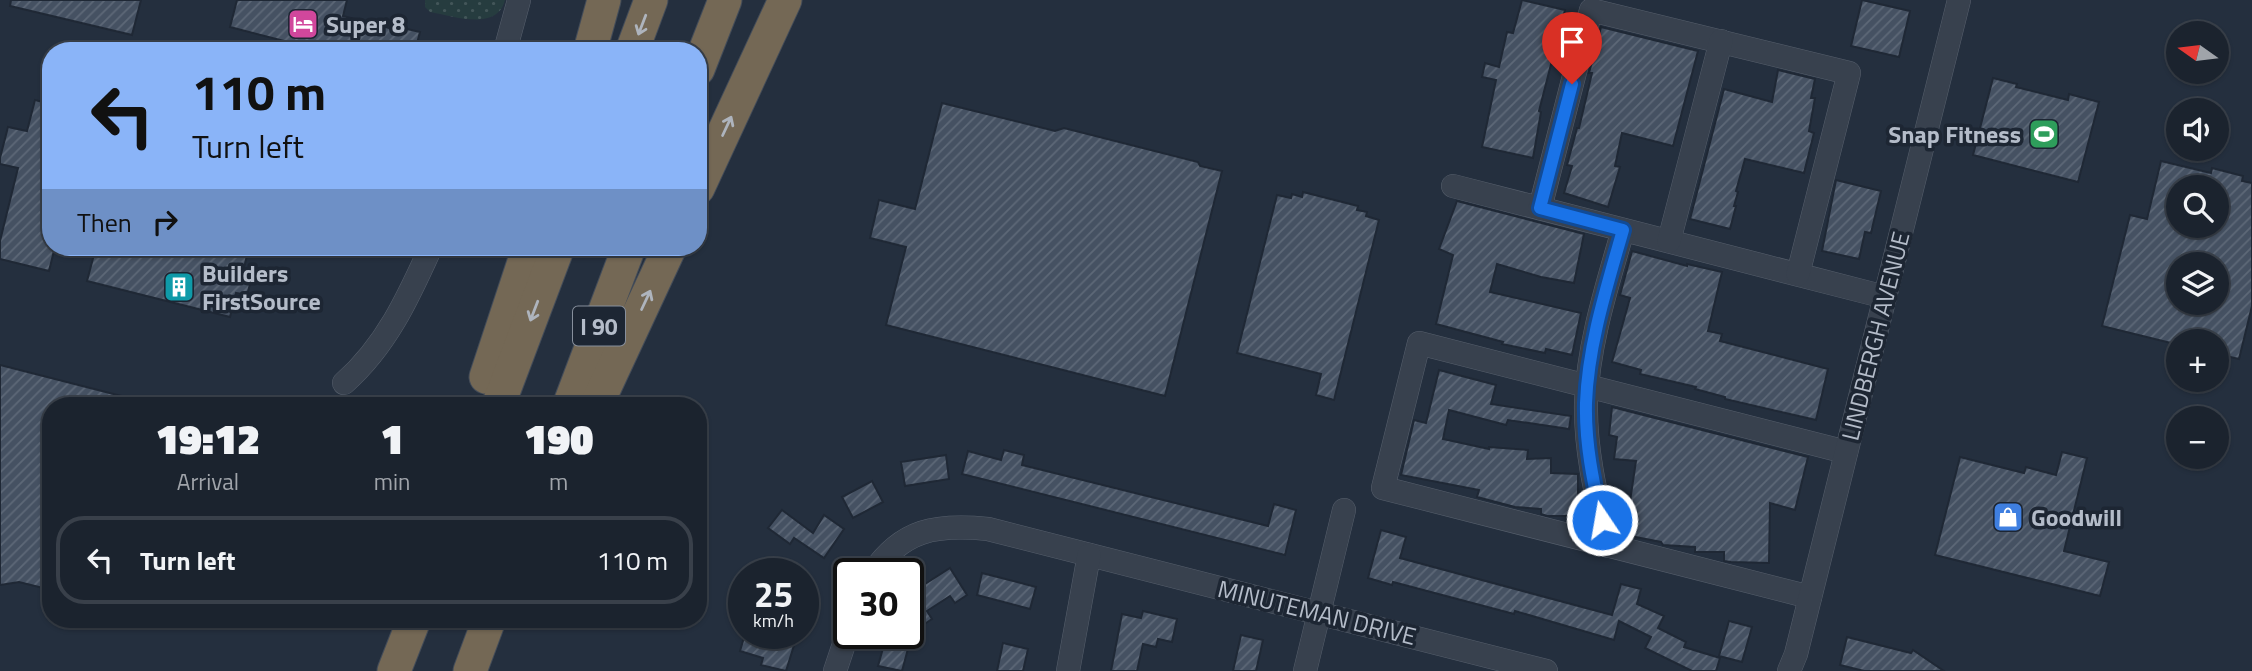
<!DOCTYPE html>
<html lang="en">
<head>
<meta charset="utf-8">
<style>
  body { margin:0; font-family:"Titillium Web",sans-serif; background:#282f3a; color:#f1f3f6; height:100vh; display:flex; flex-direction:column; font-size:26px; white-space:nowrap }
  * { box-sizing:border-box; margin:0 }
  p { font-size:23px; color:#a0a4aa }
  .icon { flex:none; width:38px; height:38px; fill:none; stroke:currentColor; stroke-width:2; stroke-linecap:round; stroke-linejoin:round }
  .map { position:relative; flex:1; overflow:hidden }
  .drawer { position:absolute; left:42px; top:397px; width:665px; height:231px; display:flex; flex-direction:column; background:#1b232e; border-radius:28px; box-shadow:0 2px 5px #0004,0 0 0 2px #39404a }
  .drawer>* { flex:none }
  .guide { position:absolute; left:42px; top:42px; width:665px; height:214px; border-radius:28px; box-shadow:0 2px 5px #0004,0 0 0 2px #39404a; background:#8ab4f8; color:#111; overflow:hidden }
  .needle { width:46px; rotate:284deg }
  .fabs { position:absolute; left:2166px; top:21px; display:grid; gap:14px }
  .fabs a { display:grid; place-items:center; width:63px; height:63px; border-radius:50%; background:#1b232e; box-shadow:0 2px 5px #0004,0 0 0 2px #39404a; font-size:35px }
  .speed { position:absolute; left:728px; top:558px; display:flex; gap:14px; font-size:35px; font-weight:700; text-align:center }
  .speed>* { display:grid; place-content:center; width:91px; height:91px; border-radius:50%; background:#1b232e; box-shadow:0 2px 5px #0004,0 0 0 2px #39404a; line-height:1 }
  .speed small { font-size:18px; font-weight:400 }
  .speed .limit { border:4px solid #111; border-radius:10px; background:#fff; color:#111 }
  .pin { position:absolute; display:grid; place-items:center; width:60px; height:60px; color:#fff; margin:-72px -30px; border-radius:50% 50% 50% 0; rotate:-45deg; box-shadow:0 0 7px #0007 }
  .pin .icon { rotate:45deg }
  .me { position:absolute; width:77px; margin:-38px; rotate:348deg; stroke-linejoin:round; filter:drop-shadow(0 0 5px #0008) }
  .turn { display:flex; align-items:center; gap:24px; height:147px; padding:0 35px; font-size:32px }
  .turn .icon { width:91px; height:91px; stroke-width:2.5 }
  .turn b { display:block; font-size:49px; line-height:60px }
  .then { display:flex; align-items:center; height:66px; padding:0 35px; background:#0003; gap:14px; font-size:26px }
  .eta { display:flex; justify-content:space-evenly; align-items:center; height:119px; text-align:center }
  .eta b { font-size:42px; font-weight:800; line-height:49px }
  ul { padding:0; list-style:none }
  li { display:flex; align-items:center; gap:21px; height:88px; margin:0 14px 10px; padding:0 21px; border:4px solid #39404a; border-radius:28px }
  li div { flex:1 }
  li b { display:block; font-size:26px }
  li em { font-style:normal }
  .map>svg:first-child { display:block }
  .grass { fill:url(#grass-dots) }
  .building { fill:url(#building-hatch); stroke:#1f2835; stroke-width:2; fill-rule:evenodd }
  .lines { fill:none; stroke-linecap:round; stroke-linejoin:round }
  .minor-casing { stroke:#565f6c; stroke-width:24 }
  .highway-casing { stroke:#434c59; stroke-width:35 }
  .minor { stroke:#38414e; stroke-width:23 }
  .highway { stroke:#746855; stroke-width:33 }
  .oneway { stroke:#aeb4bd }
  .route-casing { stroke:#114b97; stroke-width:18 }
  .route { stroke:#1a73e8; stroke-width:12 }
  .labels { text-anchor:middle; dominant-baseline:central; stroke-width:7; stroke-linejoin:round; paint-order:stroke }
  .shield { fill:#1d2633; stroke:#878f9c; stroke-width:2 }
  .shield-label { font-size:23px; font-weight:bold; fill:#b4bcc9 }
  .poi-label { font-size:24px; font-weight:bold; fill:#b4bcc9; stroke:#1d2633; text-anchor:start }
  .street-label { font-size:24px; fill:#b4bcc9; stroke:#1d2633 }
</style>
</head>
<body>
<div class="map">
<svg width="2252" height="671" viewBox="0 0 2252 671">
  <defs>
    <pattern id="grass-dots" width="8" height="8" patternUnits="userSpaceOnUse" patternTransform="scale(1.75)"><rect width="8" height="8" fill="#263c3f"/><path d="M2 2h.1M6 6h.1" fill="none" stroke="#435659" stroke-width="1.8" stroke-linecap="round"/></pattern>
    <pattern id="building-hatch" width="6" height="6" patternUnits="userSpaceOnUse" patternTransform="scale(1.75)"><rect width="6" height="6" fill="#455162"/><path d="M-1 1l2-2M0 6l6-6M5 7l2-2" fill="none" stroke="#5d6877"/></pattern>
  </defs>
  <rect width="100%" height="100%" fill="#242f3e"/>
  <path class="grass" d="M 425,0 L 505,0 C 497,32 453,16 430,12 L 425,7 Z"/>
  <g class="building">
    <path d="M 11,0 L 141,0 L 132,35 L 10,6 Z"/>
    <path d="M 237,0 L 347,0 L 343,16 L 393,29 L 403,28 L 420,32 L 415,51 L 398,47 L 397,51 L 323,51 L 230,27 Z"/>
    <path d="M 1522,0 L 1565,10 L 1539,111 L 1541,112 L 1533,158 L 1482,147 L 1496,80 L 1482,77 L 1485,63 L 1499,67 L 1507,32 L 1513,33 Z"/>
    <path d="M 1862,0 L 1910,11 L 1899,57 L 1851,46 Z"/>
    <path d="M 1601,27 L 1698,51 L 1673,146 L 1622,133 L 1615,166 L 1620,167 L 1608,207 L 1564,193 L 1572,166 L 1567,165 L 1577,128 L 1579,128 L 1592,73 L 1589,73 Z"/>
    <path d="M 1778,70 L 1815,79 L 1811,98 L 1815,98 L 1809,131 L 1814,133 L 1804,173 L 1745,159 L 1736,191 L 1738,192 L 1734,206 L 1736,206 L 1730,229 L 1690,219 L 1724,89 L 1772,102 Z"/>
    <path d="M 1993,78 L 2017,84 L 2016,87 L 2068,100 L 2069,94 L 2099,102 L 2078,182 L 1973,155 Z"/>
    <path d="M 35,100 L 51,104 L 51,247 L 55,247 L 49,271 L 0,259 L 0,241 L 18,168 L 0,164 L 0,158 L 8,127 L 27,131 Z"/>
    <path d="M 942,103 L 1055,131 L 1064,128 L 1198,162 L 1200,166 L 1222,171 L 1165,396 L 886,325 L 906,247 L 870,238 L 879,200 L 915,209 Z"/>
    <path d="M 2161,161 L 2211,173 L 2212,168 L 2243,176 L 2242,181 L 2252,183 L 2252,306 L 2239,359 L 2217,354 L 2217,341 L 2179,341 L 2179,345 L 2102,326 L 2130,215 L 2147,219 ZM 2179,187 L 2217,187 L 2217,226 L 2179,226 ZM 2179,264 L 2217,264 L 2217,303 L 2179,303 Z"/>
    <path d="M 1836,180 L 1881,191 L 1871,233 L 1865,232 L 1859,259 L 1822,251 Z"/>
    <path d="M 1303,192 L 1358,206 L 1357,210 L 1367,212 L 1366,216 L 1379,220 L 1334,400 L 1316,395 L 1321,374 L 1237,353 L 1277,195 L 1291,198 L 1292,194 L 1302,197 Z"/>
    <path d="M 1457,201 L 1584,234 L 1574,283 L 1541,277 L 1497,264 L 1490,292 L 1581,313 L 1572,355 L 1546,349 L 1545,353 L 1502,344 L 1503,342 L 1436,324 L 1453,255 L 1439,249 Z"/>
    <path d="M 96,247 L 249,247 L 244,268 L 254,270 L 247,295 L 236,293 L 230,317 L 87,281 Z"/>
    <path d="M 1632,251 L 1687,266 L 1687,264 L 1722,272 L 1708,331 L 1722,334 L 1720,341 L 1828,369 L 1816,420 L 1725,399 L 1725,397 L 1695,389 L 1696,387 L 1640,374 L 1641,370 L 1612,362 L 1630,298 L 1620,295 Z"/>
    <path d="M 0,365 L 141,401 L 140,406 L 51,406 L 51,590 L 19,582 L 0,585 Z"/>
    <path d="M 1439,370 L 1496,385 L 1491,404 L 1571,416 L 1569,429 L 1508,420 L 1506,425 L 1449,410 L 1443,439 L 1489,449 L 1489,447 L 1528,450 L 1527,459 L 1551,458 L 1551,473 L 1578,474 L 1578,516 L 1547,516 L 1541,514 L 1541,509 L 1515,507 L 1477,497 L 1479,490 L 1401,475 L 1414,420 L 1426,423 Z"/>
    <path d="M 1612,407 L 1808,457 L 1795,510 L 1770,503 L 1769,563 L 1731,562 L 1724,561 L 1724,552 L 1695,552 L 1695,547 L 1663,545 L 1661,542 L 1625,535 L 1636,461 L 1614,459 L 1617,437 L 1609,435 Z"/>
    <path d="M 1004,450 L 1024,455 L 1022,465 L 1268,526 L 1274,504 L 1296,510 L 1285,555 L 962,474 L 968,451 L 1001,460 Z"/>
    <path d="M 2062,452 L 2087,458 L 2064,551 L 2109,562 L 2100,596 L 1935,555 L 1960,457 L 2024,473 L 2026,467 L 2056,475 Z"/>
    <path d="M 946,455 L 949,479 L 905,486 L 901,462 Z"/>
    <path d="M 872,481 L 883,502 L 853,518 L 842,497 Z"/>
    <path d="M 782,510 L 813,533 L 824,515 L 844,529 L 824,558 L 794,538 L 790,544 L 768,528 Z"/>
    <path d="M 1381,530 L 1406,537 L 1400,558 L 1612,615 L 1621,584 L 1641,589 L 1637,604 L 1664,616 L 1658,628 L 1686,642 L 1684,647 L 1720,658 L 1716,671 L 1692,671 L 1645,648 L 1651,637 L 1619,621 L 1614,640 L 1515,611 L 1514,614 L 1393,582 L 1392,585 L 1368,578 Z"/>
    <path d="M 950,568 L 967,595 L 955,603 L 950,596 L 927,611 L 932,619 L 910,634 L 912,634 L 902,671 L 878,666 L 887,634 L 908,634 L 908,601 L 913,597 L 911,593 Z"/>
    <path d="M 982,573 L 1036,587 L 1030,609 L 977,595 Z"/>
    <path d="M 1143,611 L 1177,619 L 1172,642 L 1158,639 L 1156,647 L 1143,644 L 1137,671 L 1111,671 L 1122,614 L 1141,618 Z"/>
    <path d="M 1729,621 L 1752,627 L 1742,662 L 1719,656 Z"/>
    <path d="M 745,634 L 774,634 L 796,639 L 786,671 L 761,665 L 763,658 L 740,651 Z"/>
    <path d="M 1241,635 L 1263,640 L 1256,671 L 1233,671 Z"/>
    <path d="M 1847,637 L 1911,653 L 1913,650 L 1944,671 L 1864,671 L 1840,665 Z"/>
    <path d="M 1003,643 L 1028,649 L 1023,671 L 997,671 Z"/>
  </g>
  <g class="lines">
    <g class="minor-casing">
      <g id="minor">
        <path d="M 505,51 L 519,0"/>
        <path d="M 1453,186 L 1885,297"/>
        <path d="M 1540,208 L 1591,10 L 1849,73 L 1798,274"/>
        <path d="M 1669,241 L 1721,41"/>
        <path d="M 344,383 C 386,346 408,298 431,247"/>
        <path d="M 1608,546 C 1597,499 1585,452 1586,403 C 1588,344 1607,286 1623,230"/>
        <path d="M 872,574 C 902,529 936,524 988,529 L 1546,671"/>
        <path d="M 1810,597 L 1383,488 L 1419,343 L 1846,452"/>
        <path d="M 835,671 L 849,629"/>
        <path d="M 1068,671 L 1089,555"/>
        <path d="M 1305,671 L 1344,510"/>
        <path d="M 1789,671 L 1796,654 L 1959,0"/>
      </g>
    </g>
    <g class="highway-casing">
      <g id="highway">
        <path d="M 590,51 L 604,0"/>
        <path d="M 632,51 L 651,0"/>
        <path d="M 698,69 L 725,0"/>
        <path d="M 698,188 L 785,0"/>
        <path d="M 486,377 L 529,247"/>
        <path d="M 498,406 L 558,247"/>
        <path d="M 569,406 L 629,247"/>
        <path d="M 596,406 L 670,247"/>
        <path d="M 394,671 L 414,620"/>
        <path d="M 470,671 L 489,620"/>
      </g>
    </g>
    <use href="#minor" class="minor"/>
    <use href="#highway" class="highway"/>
  </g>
  <defs><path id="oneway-shaft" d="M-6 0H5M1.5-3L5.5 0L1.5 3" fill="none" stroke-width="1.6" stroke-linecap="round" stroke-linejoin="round" transform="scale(1.75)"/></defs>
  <g class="oneway">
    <use href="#oneway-shaft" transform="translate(642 25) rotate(111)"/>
    <use href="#oneway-shaft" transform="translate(727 126) rotate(-65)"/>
    <use href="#oneway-shaft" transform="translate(646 300) rotate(-65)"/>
    <use href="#oneway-shaft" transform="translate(534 311) rotate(111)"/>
  </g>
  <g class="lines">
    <g class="route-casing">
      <path id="route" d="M 1572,84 L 1540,208 L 1623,230 C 1607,286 1588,345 1586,403 C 1585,443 1593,482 1602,520"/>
    </g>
    <use href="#route" class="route"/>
  </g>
  <defs>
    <g id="hotel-square" transform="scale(1.575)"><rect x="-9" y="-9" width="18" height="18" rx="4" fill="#d1479c" stroke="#1d2633"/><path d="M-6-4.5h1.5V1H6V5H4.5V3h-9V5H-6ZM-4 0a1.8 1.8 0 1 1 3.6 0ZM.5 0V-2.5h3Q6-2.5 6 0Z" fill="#fff"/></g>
    <g id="stadium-square" transform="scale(1.575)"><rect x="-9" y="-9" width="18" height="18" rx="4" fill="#2e9e5b" stroke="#1d2633"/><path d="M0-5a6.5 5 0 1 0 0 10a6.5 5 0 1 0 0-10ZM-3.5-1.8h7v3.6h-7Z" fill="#fff"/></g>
    <g id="building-square" transform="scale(1.575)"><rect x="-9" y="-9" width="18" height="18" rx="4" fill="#0f9aa8" stroke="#1d2633"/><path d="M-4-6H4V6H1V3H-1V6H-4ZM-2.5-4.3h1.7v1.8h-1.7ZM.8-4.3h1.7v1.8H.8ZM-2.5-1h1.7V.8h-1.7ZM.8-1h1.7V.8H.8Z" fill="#fff"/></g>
    <g id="shop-square" transform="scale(1.575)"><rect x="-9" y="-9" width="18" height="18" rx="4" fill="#3f7fe0" stroke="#1d2633"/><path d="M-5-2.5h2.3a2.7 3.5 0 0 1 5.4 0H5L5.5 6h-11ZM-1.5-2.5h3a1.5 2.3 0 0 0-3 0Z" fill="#fff"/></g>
  </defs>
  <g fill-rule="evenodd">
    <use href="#hotel-square" x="303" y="24"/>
    <use href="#stadium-square" x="2044" y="134"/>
    <use href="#building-square" x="179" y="287"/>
    <use href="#shop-square" x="2008" y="517"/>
  </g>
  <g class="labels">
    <rect class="shield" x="573" y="306.5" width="52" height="39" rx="5"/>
    <g class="shield-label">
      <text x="599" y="326">I 90</text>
    </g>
    <g class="poi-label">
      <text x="326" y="24">Super 8</text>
      <text x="2021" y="134" text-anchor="end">Snap Fitness</text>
      <text x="202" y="273">Builders<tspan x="202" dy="28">FirstSource</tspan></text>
      <text x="2031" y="517">Goodwill</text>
    </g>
    <g class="street-label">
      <text transform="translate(1875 336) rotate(-76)">LINDBERGH AVENUE</text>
      <text transform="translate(1317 612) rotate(14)">MINUTEMAN DRIVE</text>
    </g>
  </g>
</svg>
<div class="fabs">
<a><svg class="needle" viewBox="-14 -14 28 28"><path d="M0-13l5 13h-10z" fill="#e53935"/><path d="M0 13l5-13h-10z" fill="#a0a4aa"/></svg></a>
<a><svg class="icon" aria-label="sound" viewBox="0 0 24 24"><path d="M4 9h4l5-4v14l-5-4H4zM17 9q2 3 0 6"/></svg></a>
<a><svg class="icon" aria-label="search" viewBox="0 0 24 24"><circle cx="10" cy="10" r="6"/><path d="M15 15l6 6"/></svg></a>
<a><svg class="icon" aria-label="layers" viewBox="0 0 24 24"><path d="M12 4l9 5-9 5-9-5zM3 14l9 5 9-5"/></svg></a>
<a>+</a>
<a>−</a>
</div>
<div class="speed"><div>25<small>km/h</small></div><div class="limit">30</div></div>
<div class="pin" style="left:1572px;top:84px;background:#d93025"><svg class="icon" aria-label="arrive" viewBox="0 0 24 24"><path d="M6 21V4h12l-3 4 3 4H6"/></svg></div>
<svg class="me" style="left:1602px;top:520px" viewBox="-20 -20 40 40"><circle r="17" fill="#1a73e8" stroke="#fff" stroke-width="3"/><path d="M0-11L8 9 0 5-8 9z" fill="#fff"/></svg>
<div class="guide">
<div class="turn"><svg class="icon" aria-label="left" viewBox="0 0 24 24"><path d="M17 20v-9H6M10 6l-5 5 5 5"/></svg><div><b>110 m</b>Turn left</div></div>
<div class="then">Then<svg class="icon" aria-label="right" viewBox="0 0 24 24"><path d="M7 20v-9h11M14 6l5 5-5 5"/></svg></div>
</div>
<section class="drawer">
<div class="eta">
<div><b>19:12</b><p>Arrival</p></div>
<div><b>1</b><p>min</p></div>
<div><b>190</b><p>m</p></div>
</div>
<ul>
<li><svg class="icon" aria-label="left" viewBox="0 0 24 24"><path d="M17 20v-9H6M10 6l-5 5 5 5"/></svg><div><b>Turn left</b></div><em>110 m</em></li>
</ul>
</section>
</div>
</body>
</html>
